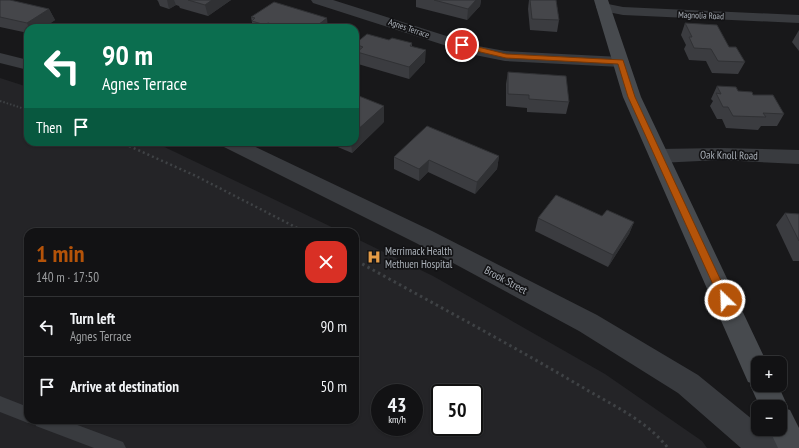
<!DOCTYPE html>
<html lang="en">
<head>
<meta charset="utf-8">
<style>
  body { margin:0; font-family:"PT Sans Narrow",sans-serif; background:#1f2022; color:#f1f3f6; height:100vh; display:flex; flex-direction:column; font-size:15px; white-space:nowrap }
  * { box-sizing:border-box; margin:0 }
  p { font-size:13px; color:#9c9ea0 }
  .icon { flex:none; width:22px; height:22px; fill:none; stroke:currentColor; stroke-width:2; stroke-linecap:round; stroke-linejoin:round }
  .map { position:relative; flex:1; overflow:hidden }
  .drawer { position:absolute; left:24px; top:228px; width:335px; height:196px; display:flex; flex-direction:column; background:#121214; border-radius:12px; box-shadow:0 1px 3px #0004,0 0 0 1px #313234 }
  .drawer>* { flex:none }
  .top-card { position:absolute; left:24px; top:24px; width:335px; height:122px; border-radius:12px; box-shadow:0 1px 3px #0004,0 0 0 1px #313234; background:#0b6e4f; color:#fff; overflow:hidden }
  .tools { position:absolute; left:751px; top:356px; display:grid; gap:8px }
  .tools a { display:grid; place-items:center; width:36px; height:36px; border-radius:8px; background:#121214; box-shadow:0 1px 3px #0004,0 0 0 1px #313234; font-size:20px }
  .speed { position:absolute; left:371px; top:384px; display:flex; gap:8px; font-size:20px; font-weight:700; text-align:center }
  .speed>* { display:grid; place-content:center; width:52px; height:52px; border-radius:50%; background:#121214; box-shadow:0 1px 3px #0004,0 0 0 1px #313234; line-height:1 }
  .speed small { font-size:10px; font-weight:400 }
  .speed .limit { border:2px solid #111; border-radius:6px; background:#fff; color:#111 }
  .pin { position:absolute; display:grid; place-items:center; width:34px; height:34px; color:#fff; margin:-17px; border:2px solid #fff; border-radius:50%; box-shadow:0 1px 4px #0007 }
  .me { position:absolute; width:44px; margin:-22px; rotate:336deg; stroke-linejoin:round; filter:drop-shadow(0 0 3px #0008) }
  .turn { display:flex; align-items:center; gap:14px; height:84px; padding:0 12px; font-size:18px }
  .turn .icon { width:52px; height:52px; stroke-width:2.5 }
  .turn b { display:block; font-size:28px; line-height:34px }
  .then { display:flex; align-items:center; height:38px; padding:0 12px; background:#0003; gap:8px; font-size:15px }
  .round { display:grid; place-items:center; flex:none; width:42px; height:42px; border-radius:12px; background:#1f2022 }
  .head { display:flex; align-items:center; justify-content:space-between; height:68px; padding:0 12px }
  h1 { font-size:24px; font-weight:800; line-height:30px; color:#b45309 }
  ul { padding:0; list-style:none }
  li { display:flex; align-items:center; gap:12px; height:60px; padding:0 12px; border-top:1px solid #313234 }
  li div { flex:1 }
  li b { display:block; font-size:15px }
  li em { font-style:normal }
  .map>svg:first-child { display:block }
  .built { fill:#242427; fill-rule:evenodd }
  .lines { fill:none; stroke-linecap:round; stroke-linejoin:round }
  .path-far2 { stroke:#3f4245; stroke-width:2; stroke-dasharray:1.5 2; stroke-linecap:butt }
  .path-far1 { stroke:#3f4245; stroke-width:2.5; stroke-dasharray:2 3; stroke-linecap:butt }
  .path { stroke:#3f4245; stroke-width:3; stroke-dasharray:2.5 3.5; stroke-linecap:butt }
  .lane { fill:#393b3f; fill-rule:evenodd }
  .street { fill:#393b3f; fill-rule:evenodd }
  .secondary { fill:#474a4e; fill-rule:evenodd }
  .wall { fill:#3b3c40 }
  .shaded-wall { fill:#303134 }
  .building { fill:#45464a; stroke:#303134 }
  .route { fill:#b45309; stroke:#753606 }
  .labels { text-anchor:middle; dominant-baseline:central; stroke-width:3.5; stroke-linejoin:round; paint-order:stroke }
  .far-street-label { font-size:9px; fill:#abb1b9; stroke:#131315 }
  .street-label { font-size:11px; fill:#abb1b9; stroke:#131315 }
  .poi-label { font-size:11px; fill:#abb1b9; stroke:#131315; text-anchor:start }
</style>
</head>
<body>
<div class="map">
<svg width="799" height="448" viewBox="0 0 799 448">
  <rect width="100%" height="100%" fill="#18181a"/>
  <path class="built" d="M 0,78 L 28,87 L 28,142 L 154,142 L 342,232 L 28,232 L 28,420 L 355,420 L 355,238 L 433,276 L 605,374 L 702,441 L 707,448 L 0,448 ZM 380,393 L 414,393 L 414,427 L 380,427 ZM 440,393 L 474,393 L 474,427 L 440,427 Z"/>
  <g class="lines">
    <path class="path-far2" d="M 0,101 L 28,110"/>
    <g class="path-far1">
      <path d="M 120,142 L 196,176 L 305,232"/>
      <path d="M 355,260 L 358,262"/>
    </g>
    <path class="path" d="M 357,261 C 432,303 508,343 582,387 C 612,405 646,420 668,448"/>
    <path class="lane" d="M 0,396 L 28,407 L 28,420 L 64,420 L 123,442 L 126,448 L 94,448 L 36,426 L 34,421 L 28,423 L 0,412 Z"/>
    <g class="street">
      <path d="M 311,0 L 333,0 L 478,46 L 505,51 L 621,57 L 627,59 L 629,62 L 627,65 L 621,67 L 505,61 L 475,55 L 313,3 Z"/>
      <path d="M 603,3 L 623,7 L 799,15 L 799,23 L 623,15 L 598,10 L 596,7 L 598,4 Z"/>
      <path d="M 0,53 L 28,60 L 28,70 L 0,63 Z"/>
      <path d="M 219,142 L 245,142 L 432,231 L 597,315 L 698,375 L 758,424 L 758,429 C 770,429 775,438 779,448 L 741,448 L 678,393 L 579,331 L 416,243 L 222,146 Z"/>
      <path d="M 720,148 L 799,150 L 799,164 L 720,160 L 659,163 L 652,161 L 649,156 L 652,151 L 659,149 Z"/>
    </g>
    <path class="secondary" d="M 594,0 L 608,0 L 641,97 L 767,363 L 758,363 L 758,385 L 778,385 L 788,407 L 787,409 L 790,410 L 799,428 L 799,448 L 778,448 L 769,429 L 780,429 L 780,407 L 760,407 L 750,385 L 751,383 L 748,382 L 744,373 L 623,97 Z"/>
  </g>
  <g class="wall">
    <path d="M 0,0 L 49,9 L 55,20 L 43,28 L 28,28 L 28,33 L 0,27 Z"/>
    <path d="M 157,0 L 231,0 L 208,16 L 180,8 L 179,6 L 176,5 L 169,9 L 160,6 L 158,1 Z"/>
    <path d="M 416,0 L 481,0 L 480,6 L 467,20 L 416,7 Z"/>
    <path d="M 529,0 L 556,0 L 559,20 L 557,32 L 530,30 L 528,9 Z"/>
    <path d="M 251,17 L 328,28 L 253,28 Z"/>
    <path d="M 685,23 L 729,47 L 745,62 L 738,74 L 712,73 L 706,61 L 689,60 L 684,49 L 686,45 L 681,35 Z"/>
    <path d="M 799,30 L 799,51 L 792,42 Z"/>
    <path d="M 389,40 L 412,43 L 412,46 L 425,62 L 409,79 L 358,64 L 358,57 L 356,56 L 355,44 Z"/>
    <path d="M 508,72 L 569,102 L 566,114 L 527,112 L 527,108 L 506,106 L 506,84 Z"/>
    <path d="M 717,86 L 753,95 L 784,114 L 777,126 L 761,126 L 758,130 L 726,128 L 722,119 L 717,119 L 710,106 L 713,101 L 711,99 Z"/>
    <path d="M 384,122 L 352,153 L 326,142 L 355,142 Z"/>
    <path d="M 499,156 L 497,169 L 475,194 L 428,172 L 419,181 L 394,169 L 394,157 Z"/>
    <path d="M 785,213 L 799,214 L 799,261 L 793,261 L 776,225 Z"/>
    <path d="M 602,216 L 634,222 L 629,234 L 608,267 L 535,231 L 538,218 Z"/>
  </g>
  <g class="shaded-wall">
    <path d="M 167,0 L 174,0 L 176,5 L 169,9 Z"/>
    <path d="M 212,0 L 231,0 L 208,16 L 205,5 Z"/>
    <path d="M 476,0 L 481,0 L 480,6 L 467,20 L 468,9 Z"/>
    <path d="M 49,9 L 55,20 L 43,28 L 29,28 L 27,23 Z"/>
    <path d="M 327,18 L 328,28 L 314,28 Z"/>
    <path d="M 268,23 L 268,28 L 265,28 L 265,25 Z"/>
    <path d="M 426,50 L 425,62 L 409,79 L 409,67 Z"/>
    <path d="M 384,106 L 384,122 L 352,153 L 351,142 L 355,142 L 355,132 Z"/>
    <path d="M 499,156 L 497,169 L 475,194 L 477,182 Z"/>
    <path d="M 429,160 L 428,172 L 419,181 L 419,169 Z"/>
    <path d="M 634,222 L 629,234 L 608,267 L 613,255 Z"/>
  </g>
  <g class="building">
    <path d="M 0,0 L 10,0 L 49,9 L 27,23 L 0,17 Z"/>
    <path d="M 188,0 L 212,0 L 205,5 Z"/>
    <path d="M 434,0 L 476,0 L 468,9 Z"/>
    <path d="M 530,0 L 556,0 L 559,20 L 532,19 Z"/>
    <path d="M 274,2 L 327,18 L 314,28 L 284,28 L 268,23 L 265,25 L 252,21 L 255,18 L 251,17 Z"/>
    <path d="M 685,23 L 717,25 L 729,47 L 736,47 L 745,62 L 718,61 L 711,49 L 694,48 L 689,37 L 692,37 Z"/>
    <path d="M 112,24 L 125,28 L 107,28 Z"/>
    <path d="M 367,34 L 389,40 L 392,38 L 412,43 L 410,46 L 426,50 L 409,67 L 357,52 L 363,47 L 355,44 Z"/>
    <path d="M 508,72 L 566,76 L 569,102 L 529,99 L 529,95 L 508,94 Z"/>
    <path d="M 717,86 L 736,87 L 738,91 L 752,92 L 753,95 L 773,95 L 784,114 L 763,113 L 766,117 L 733,116 L 728,107 L 723,107 L 716,93 L 721,94 Z"/>
    <path d="M 359,96 L 384,106 L 355,132 L 355,100 Z"/>
    <path d="M 427,126 L 499,156 L 477,182 L 429,160 L 419,169 L 394,157 Z"/>
    <path d="M 556,195 L 602,216 L 607,210 L 634,222 L 613,255 L 538,218 Z"/>
    <path d="M 785,213 L 799,214 L 799,241 Z"/>
  </g>
  <path class="route" d="M 462,43 L 506,54 L 623,60 L 635,97 L 730,300 L 728,303 L 725,305 L 721,303 L 720,300 L 628,97 L 618,64 L 506,58 L 459,47 L 458,45 Z"/>
  <defs>
    <g id="hospital-bare" transform="scale(1.08)"><path d="M-5-5h3v3.5h4V-5h3V5h-3V1.5h-4V5h-3Z" fill="#e49b46" stroke="#131315" stroke-width="2.5" paint-order="stroke"/></g>
  </defs>
  <g fill-rule="evenodd">
    <use href="#hospital-bare" x="374" y="257"/>
  </g>
  <g class="labels">
    <g class="far-street-label">
      <text transform="translate(701 15) rotate(2)">Magnolia Road</text>
      <text transform="translate(409 28) rotate(19)">Agnes Terrace</text>
    </g>
    <g class="street-label">
      <text transform="translate(729 155) rotate(1)">Oak Knoll Road</text>
      <text transform="translate(506 280) rotate(28)">Brook Street</text>
    </g>
    <g class="poi-label">
      <text x="385" y="251">Merrimack Health<tspan x="385" dy="13">Methuen Hospital</tspan></text>
    </g>
  </g>
</svg>
<div class="tools">
<a>+</a>
<a>−</a>
</div>
<div class="speed"><div>43<small>km/h</small></div><div class="limit">50</div></div>
<div class="pin" style="left:462px;top:45px;background:#d93025"><svg class="icon" aria-label="arrive" viewBox="0 0 24 24"><path d="M6 21V4h12l-3 4 3 4H6"/></svg></div>
<svg class="me" style="left:725px;top:300px" viewBox="-20 -20 40 40"><circle r="17" fill="#b45309" stroke="#fff" stroke-width="3"/><path d="M0-11L8 9 0 5-8 9z" fill="#fff"/></svg>
<div class="top-card">
<div class="turn"><svg class="icon" aria-label="left" viewBox="0 0 24 24"><path d="M17 20v-9H6M10 6l-5 5 5 5"/></svg><div><b>90 m</b>Agnes Terrace</div></div>
<div class="then">Then<svg class="icon" aria-label="arrive" viewBox="0 0 24 24"><path d="M6 21V4h12l-3 4 3 4H6"/></svg></div>
</div>
<section class="drawer">
<div class="head"><div><h1>1 min</h1><p>140 m · 17:50</p></div><a class="round" style="background:#d93025;color:#fff"><svg class="icon" aria-label="close" viewBox="0 0 24 24"><path d="M6 6l12 12M18 6L6 18"/></svg></a></div>
<ul>
<li><svg class="icon" aria-label="left" viewBox="0 0 24 24"><path d="M17 20v-9H6M10 6l-5 5 5 5"/></svg><div><b>Turn left</b><p>Agnes Terrace</p></div><em>90 m</em></li>
<li><svg class="icon" aria-label="arrive" viewBox="0 0 24 24"><path d="M6 21V4h12l-3 4 3 4H6"/></svg><div><b>Arrive at destination</b></div><em>50 m</em></li>
</ul>
</section>
</div>
</body>
</html>
